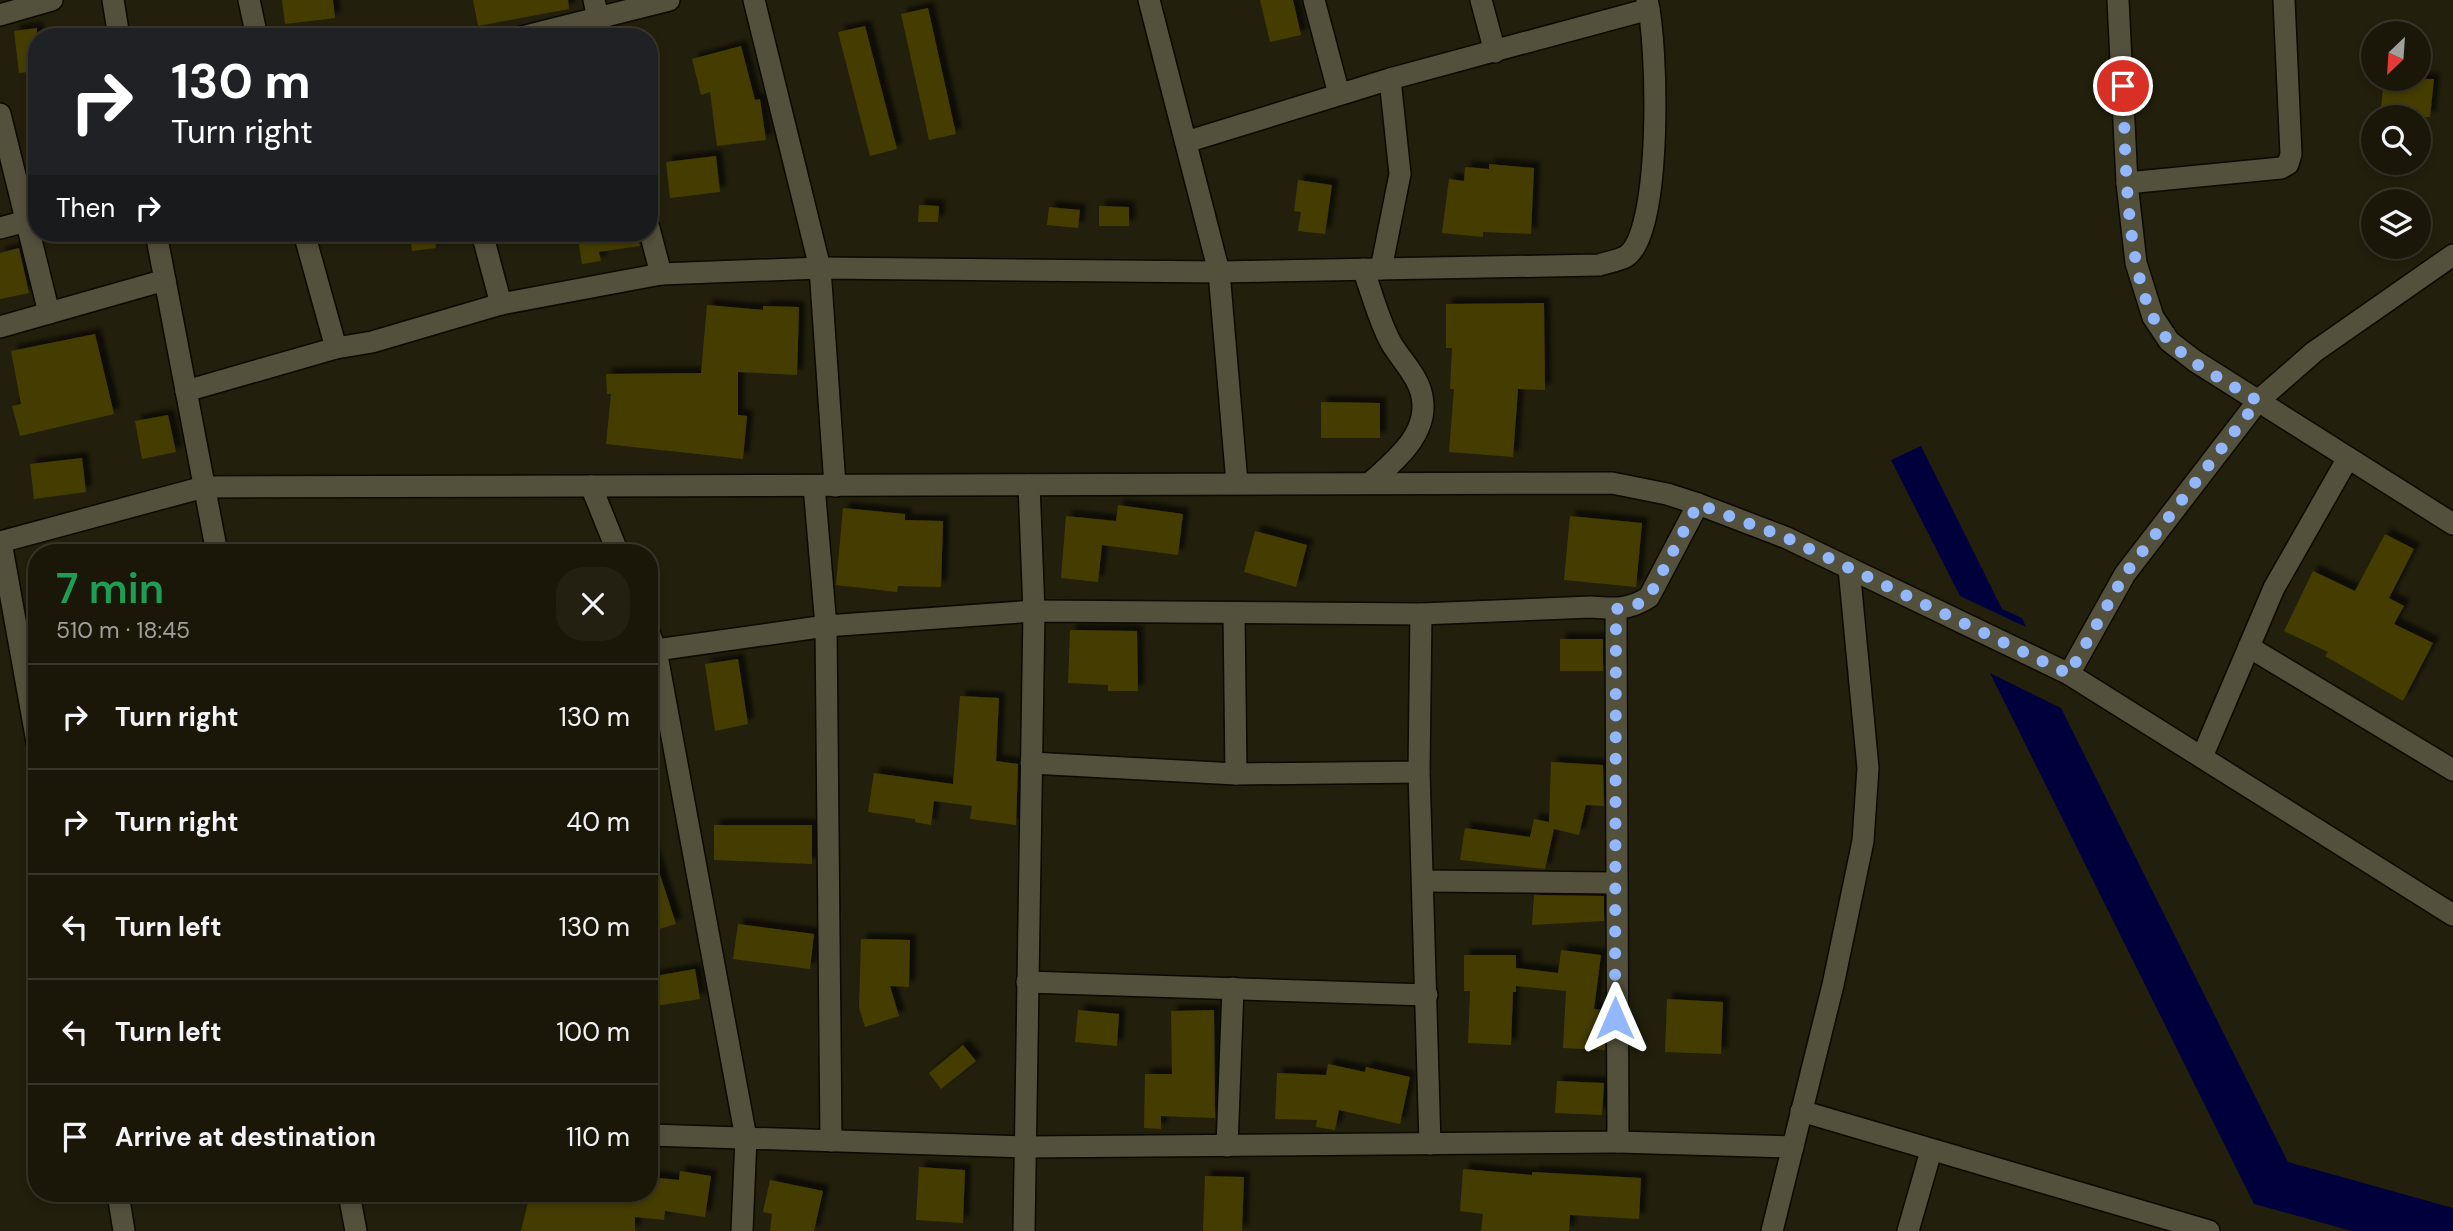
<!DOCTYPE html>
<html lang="en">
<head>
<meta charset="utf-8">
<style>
  body { margin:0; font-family:"DM Sans",sans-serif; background:#232012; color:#f1f3f6; height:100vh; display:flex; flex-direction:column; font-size:26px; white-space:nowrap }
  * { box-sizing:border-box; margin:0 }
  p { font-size:23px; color:#9f9f9c }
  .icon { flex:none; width:38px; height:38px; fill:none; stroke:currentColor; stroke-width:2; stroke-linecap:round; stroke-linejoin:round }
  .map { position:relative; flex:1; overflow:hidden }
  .details { position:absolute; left:28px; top:544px; width:630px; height:658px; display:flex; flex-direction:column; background:#1a1709; border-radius:28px; box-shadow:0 4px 10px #0003,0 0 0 2px #38362a }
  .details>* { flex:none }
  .guide { position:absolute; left:28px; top:28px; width:630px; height:214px; border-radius:28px; box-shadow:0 4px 10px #0003,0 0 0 2px #38362a; background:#202124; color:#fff; overflow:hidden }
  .needle { width:46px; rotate:205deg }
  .tools { position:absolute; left:2361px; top:21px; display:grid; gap:14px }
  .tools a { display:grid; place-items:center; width:70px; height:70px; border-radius:50%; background:#1a1709; box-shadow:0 4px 10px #0003,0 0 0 2px #38362a; font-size:35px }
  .pin { position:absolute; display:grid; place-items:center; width:60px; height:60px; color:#fff; margin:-30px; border:4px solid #fff; border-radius:50%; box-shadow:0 2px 7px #0007 }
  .me { position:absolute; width:77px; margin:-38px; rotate:0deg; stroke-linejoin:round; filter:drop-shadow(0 0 5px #0008) }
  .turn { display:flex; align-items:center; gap:24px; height:147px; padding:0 28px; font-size:32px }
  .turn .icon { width:91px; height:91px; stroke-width:2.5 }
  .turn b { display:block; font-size:49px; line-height:60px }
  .then { display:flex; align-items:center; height:66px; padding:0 28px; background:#0003; gap:14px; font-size:26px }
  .round { display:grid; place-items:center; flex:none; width:74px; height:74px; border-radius:28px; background:#232012 }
  .head { display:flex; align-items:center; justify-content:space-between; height:119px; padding:0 28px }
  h1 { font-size:42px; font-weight:600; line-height:52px; color:#1e9e55 }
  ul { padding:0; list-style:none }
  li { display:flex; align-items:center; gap:21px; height:105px; padding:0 28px; border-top:2px solid #38362a }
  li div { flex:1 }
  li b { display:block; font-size:26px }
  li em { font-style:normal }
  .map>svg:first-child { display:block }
  .water { fill:#00003d }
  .building { fill:#453d05; filter:url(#shadow) }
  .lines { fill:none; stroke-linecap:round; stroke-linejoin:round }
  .street-casing { stroke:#0b0900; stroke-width:24 }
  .street { stroke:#53503c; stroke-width:21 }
  .route { stroke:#92b7fd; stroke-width:12; stroke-dasharray:0 21.6 }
</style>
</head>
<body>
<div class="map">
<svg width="2453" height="1231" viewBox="0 0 2453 1231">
  <defs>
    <filter id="shadow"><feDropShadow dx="6" dy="-6" stdDeviation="2" flood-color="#0009"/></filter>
  </defs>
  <rect width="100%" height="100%" fill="#221f0c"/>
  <g class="water">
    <path d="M 1921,446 L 2002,609 L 2022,618 L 2026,627 L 1960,596 L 1891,460 Z"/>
    <path d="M 1990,673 L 2061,708 L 2288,1162 L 2453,1208 L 2453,1231 L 2352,1231 L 2254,1204 Z"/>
  </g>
  <g class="building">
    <path d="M 282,0 L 333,0 L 335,18 L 285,24 Z"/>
    <path d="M 473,0 L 568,0 L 569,9 L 478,26 Z"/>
    <path d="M 1260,0 L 1293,0 L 1301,35 L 1270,42 Z"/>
    <path d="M 928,8 L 956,134 L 929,140 L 901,14 Z"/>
    <path d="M 865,26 L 897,149 L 870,156 L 838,32 Z"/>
    <path d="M 37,28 L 37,71 L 19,73 L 14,31 Z"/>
    <path d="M 741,46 L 755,100 L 760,99 L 766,140 L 717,146 L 710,92 L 701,95 L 692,59 Z"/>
    <path d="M 2384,79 L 2434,79 L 2430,117 L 2380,117 Z"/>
    <path d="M 716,156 L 720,192 L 670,198 L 666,162 Z"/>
    <path d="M 1489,164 L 1534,168 L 1531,234 L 1483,232 L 1483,237 L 1442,233 L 1449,179 L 1464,181 L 1465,167 L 1489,169 Z"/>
    <path d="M 1298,180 L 1332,185 L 1325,234 L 1298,231 L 1301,212 L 1294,211 Z"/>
    <path d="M 919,205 L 939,206 L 938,222 L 918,222 Z"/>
    <path d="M 1099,206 L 1129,207 L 1129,226 L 1099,226 Z"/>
    <path d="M 1049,207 L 1080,210 L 1078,228 L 1047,225 Z"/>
    <path d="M 410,233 L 434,233 L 436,248 L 412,251 Z"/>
    <path d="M 577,233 L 637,233 L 640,246 L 599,252 L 601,261 L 582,264 Z"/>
    <path d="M 19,248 L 29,293 L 0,299 L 0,253 Z"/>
    <path d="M 1544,303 L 1545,390 L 1518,389 L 1513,457 L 1449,452 L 1454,389 L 1450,389 L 1452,348 L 1446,348 L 1446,304 Z"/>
    <path d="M 707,305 L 763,310 L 763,306 L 799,307 L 797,375 L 738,372 L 738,415 L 747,416 L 743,459 L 606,444 L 611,394 L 607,394 L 606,374 L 701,373 Z"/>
    <path d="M 95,334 L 114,414 L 20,436 L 12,406 L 21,404 L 11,351 Z"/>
    <path d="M 1321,402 L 1380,403 L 1380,438 L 1321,438 Z"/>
    <path d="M 168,415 L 176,452 L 142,459 L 135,421 Z"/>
    <path d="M 82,458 L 86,492 L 34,499 L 30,464 Z"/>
    <path d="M 1118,505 L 1183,514 L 1178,555 L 1102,545 L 1098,582 L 1061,578 L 1066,516 L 1116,521 Z"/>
    <path d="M 843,508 L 905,514 L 905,520 L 943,521 L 941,587 L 898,586 L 897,592 L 836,585 Z"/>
    <path d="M 1570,516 L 1642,523 L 1636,587 L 1564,580 Z"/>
    <path d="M 1255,531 L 1307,545 L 1296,587 L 1244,572 Z"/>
    <path d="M 2385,534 L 2414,549 L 2389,598 L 2404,606 L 2394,624 L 2433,643 L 2403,701 L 2325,656 L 2328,652 L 2284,631 L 2313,571 L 2355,591 Z"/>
    <path d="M 1070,630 L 1137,631 L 1138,691 L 1108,691 L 1108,685 L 1068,683 Z"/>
    <rect x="1560" y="639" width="43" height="32"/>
    <path d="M 738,659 L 748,724 L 715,731 L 705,664 Z"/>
    <path d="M 960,696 L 999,698 L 996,761 L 1018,764 L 1016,825 L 970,819 L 972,806 L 934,801 L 931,825 L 915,822 L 915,819 L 868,812 L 874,773 L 953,784 Z"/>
    <path d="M 1551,762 L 1603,765 L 1604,806 L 1586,805 L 1579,835 L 1554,829 L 1545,869 L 1460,860 L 1465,828 L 1530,837 L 1534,819 L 1549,822 Z"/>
    <path d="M 714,825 L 812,825 L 812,864 L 714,860 Z"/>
    <path d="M 649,853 L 653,853 L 676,924 L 649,932 Z"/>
    <path d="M 1534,895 L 1604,896 L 1604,921 L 1532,925 Z"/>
    <path d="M 738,924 L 814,934 L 810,969 L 733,959 Z"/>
    <path d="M 861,939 L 910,940 L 909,987 L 890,986 L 899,1016 L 865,1027 L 859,1008 Z"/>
    <path d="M 1561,950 L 1601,955 L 1594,1009 L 1604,1010 L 1605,1050 L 1563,1048 L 1566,991 L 1516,986 L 1516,992 L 1513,992 L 1511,1045 L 1468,1043 L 1470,991 L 1464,991 L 1464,955 L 1516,955 L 1516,968 L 1558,973 Z"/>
    <path d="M 695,969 L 700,999 L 649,1007 L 649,977 Z"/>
    <path d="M 1667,999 L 1723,1002 L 1721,1054 L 1665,1052 Z"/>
    <path d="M 1078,1010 L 1119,1014 L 1117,1046 L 1075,1042 Z"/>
    <path d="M 1214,1010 L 1215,1118 L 1161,1116 L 1161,1129 L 1144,1128 L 1145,1074 L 1172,1074 L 1171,1011 Z"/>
    <path d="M 963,1045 L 976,1061 L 941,1089 L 929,1073 Z"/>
    <path d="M 1328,1064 L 1365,1072 L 1366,1067 L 1410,1077 L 1400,1124 L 1339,1110 L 1335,1130 L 1316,1127 L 1317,1120 L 1275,1119 L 1277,1073 L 1326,1075 Z"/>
    <path d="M 1557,1081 L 1604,1083 L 1602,1115 L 1555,1113 Z"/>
    <path d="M 919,1167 L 965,1170 L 963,1223 L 916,1220 Z"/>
    <path d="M 1463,1169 L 1532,1175 L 1532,1172 L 1641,1178 L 1639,1219 L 1570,1215 L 1569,1231 L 1481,1231 L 1483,1214 L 1460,1211 Z"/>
    <path d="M 680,1171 L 711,1176 L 705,1217 L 665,1211 L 664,1220 L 635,1217 L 635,1231 L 521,1231 L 530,1194 L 649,1194 L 649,1177 L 679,1180 Z"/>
    <path d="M 1205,1176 L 1244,1177 L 1242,1231 L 1203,1231 Z"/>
    <path d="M 770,1180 L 823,1191 L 814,1231 L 770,1231 L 772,1214 L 763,1212 Z"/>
  </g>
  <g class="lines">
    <g class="street-casing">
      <g id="street">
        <path d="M 113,0 L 119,37"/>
        <path d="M 249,0 L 257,37"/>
        <path d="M 594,0 L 602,37"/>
        <path d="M 754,0 L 820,268 L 835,486"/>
        <path d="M 1149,0 L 1219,272 L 1237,483"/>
        <path d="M 1314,0 L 1339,94"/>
        <path d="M 1481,0 L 1495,52"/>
        <path d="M 2118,0 L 2127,183 L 2136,263 L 2153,317 L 2169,341 L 2195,361 L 2453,524"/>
        <path d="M 0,15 L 52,0"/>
        <path d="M 522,37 L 669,0"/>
        <path d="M 0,114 L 49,313"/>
        <path d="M 1186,142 L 1390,79 L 1649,9"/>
        <path d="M 2127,183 L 2281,168 L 2288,164 L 2291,154 L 2284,0"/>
        <path d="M 0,228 L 26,221"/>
        <path d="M 649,228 L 661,274"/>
        <path d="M 156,233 L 217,553"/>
        <path d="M 304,233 L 336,348 L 372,342 L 501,304 L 661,274 L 820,268 L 1219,272 L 1599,265 C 1608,262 1623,260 1629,254 C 1662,223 1658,44 1647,0"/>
        <path d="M 482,233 L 501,304"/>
        <path d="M 1363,269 C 1372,293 1378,318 1390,341 C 1399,358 1416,373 1421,392 C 1432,431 1397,459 1371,482"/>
        <path d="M 1381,269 L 1400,174 L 1390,79"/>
        <path d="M 0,327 L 165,280"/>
        <path d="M 186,391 L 336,348"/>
        <path d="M 591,486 L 618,553"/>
        <path d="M 814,486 L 826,626 L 831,1141"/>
        <path d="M 0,542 L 204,487 L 1612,483 L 1667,494 L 1698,504 L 1787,538 L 1849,568 L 1868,768 L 1863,841 L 1833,985 L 1772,1231"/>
        <path d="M 1,542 L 37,742"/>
        <path d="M 1849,568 L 2069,674 L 2453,915"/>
        <path d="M 1234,613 L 1236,774"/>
        <path d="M 649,633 L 656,650 L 746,1138 L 742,1231"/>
        <path d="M 2249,647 L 2453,770"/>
        <path d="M 649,651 L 826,626 L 1034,611 L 1421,614 L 1591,607 C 1613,609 1630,610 1649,597 L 1698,504"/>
        <path d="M 2069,674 L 2125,574 L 2258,401 L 2314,352 L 2453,255"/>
        <path d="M 2202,757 L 2274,588 L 2348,458"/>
        <path d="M 1031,763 L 1236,774 L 1419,772 L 1421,614"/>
        <path d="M 1419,772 L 1430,1144"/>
        <path d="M 1424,881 L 1614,883"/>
        <path d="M 1027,982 L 1427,995"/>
        <path d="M 1801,1111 L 2209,1231"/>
        <path d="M 649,1135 L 1025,1147 L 1618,1142 L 1616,609"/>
        <path d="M 1618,1142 L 1793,1147"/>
        <path d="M 1227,1146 L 1233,988"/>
        <path d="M 118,1194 L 124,1231"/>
        <path d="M 349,1194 L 356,1231"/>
        <path d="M 1024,1231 L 1034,611 L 1029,485"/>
        <path d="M 1908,1231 L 1931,1151"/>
      </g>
    </g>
    <use href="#street" class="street"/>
  </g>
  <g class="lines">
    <path class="route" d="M 1615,1018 L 1616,609 L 1636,605 L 1649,597 L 1698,504 L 1787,538 L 2069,674 L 2125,574 L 2258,401 C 2229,383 2193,366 2169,341 C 2123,293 2126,151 2123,86"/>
  </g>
</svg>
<div class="tools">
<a><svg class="needle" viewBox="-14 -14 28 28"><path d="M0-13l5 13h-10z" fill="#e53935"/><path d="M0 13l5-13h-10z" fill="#9f9f9c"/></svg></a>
<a><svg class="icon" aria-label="search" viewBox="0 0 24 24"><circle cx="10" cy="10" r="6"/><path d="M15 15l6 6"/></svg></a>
<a><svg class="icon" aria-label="layers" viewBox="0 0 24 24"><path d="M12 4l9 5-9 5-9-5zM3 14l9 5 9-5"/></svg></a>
</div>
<div class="pin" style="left:2123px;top:86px;background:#d93025"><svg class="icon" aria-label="arrive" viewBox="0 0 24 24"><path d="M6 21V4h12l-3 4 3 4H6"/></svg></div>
<svg class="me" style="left:1615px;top:1018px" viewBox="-20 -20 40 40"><path d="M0-17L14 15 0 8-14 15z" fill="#92b7fd" stroke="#fff" stroke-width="4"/></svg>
<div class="guide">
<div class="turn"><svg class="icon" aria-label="right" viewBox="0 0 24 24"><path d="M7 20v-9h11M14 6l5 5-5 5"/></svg><div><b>130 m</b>Turn right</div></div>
<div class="then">Then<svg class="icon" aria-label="right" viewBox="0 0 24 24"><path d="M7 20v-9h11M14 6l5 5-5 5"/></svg></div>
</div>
<section class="details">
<div class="head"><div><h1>7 min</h1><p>510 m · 18:45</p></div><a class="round"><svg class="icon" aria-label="close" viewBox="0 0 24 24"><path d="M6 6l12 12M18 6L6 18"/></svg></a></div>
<ul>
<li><svg class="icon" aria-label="right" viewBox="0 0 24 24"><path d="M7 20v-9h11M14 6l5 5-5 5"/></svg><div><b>Turn right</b></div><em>130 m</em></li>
<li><svg class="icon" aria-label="right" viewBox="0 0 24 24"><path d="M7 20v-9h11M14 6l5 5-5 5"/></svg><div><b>Turn right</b></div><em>40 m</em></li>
<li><svg class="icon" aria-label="left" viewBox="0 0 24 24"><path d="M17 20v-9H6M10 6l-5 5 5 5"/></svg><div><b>Turn left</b></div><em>130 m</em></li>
<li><svg class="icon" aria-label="left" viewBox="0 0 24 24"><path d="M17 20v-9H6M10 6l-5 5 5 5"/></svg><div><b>Turn left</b></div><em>100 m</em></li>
<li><svg class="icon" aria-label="arrive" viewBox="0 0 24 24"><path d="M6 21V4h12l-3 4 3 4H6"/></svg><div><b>Arrive at destination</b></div><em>110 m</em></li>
</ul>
</section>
</div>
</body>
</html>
